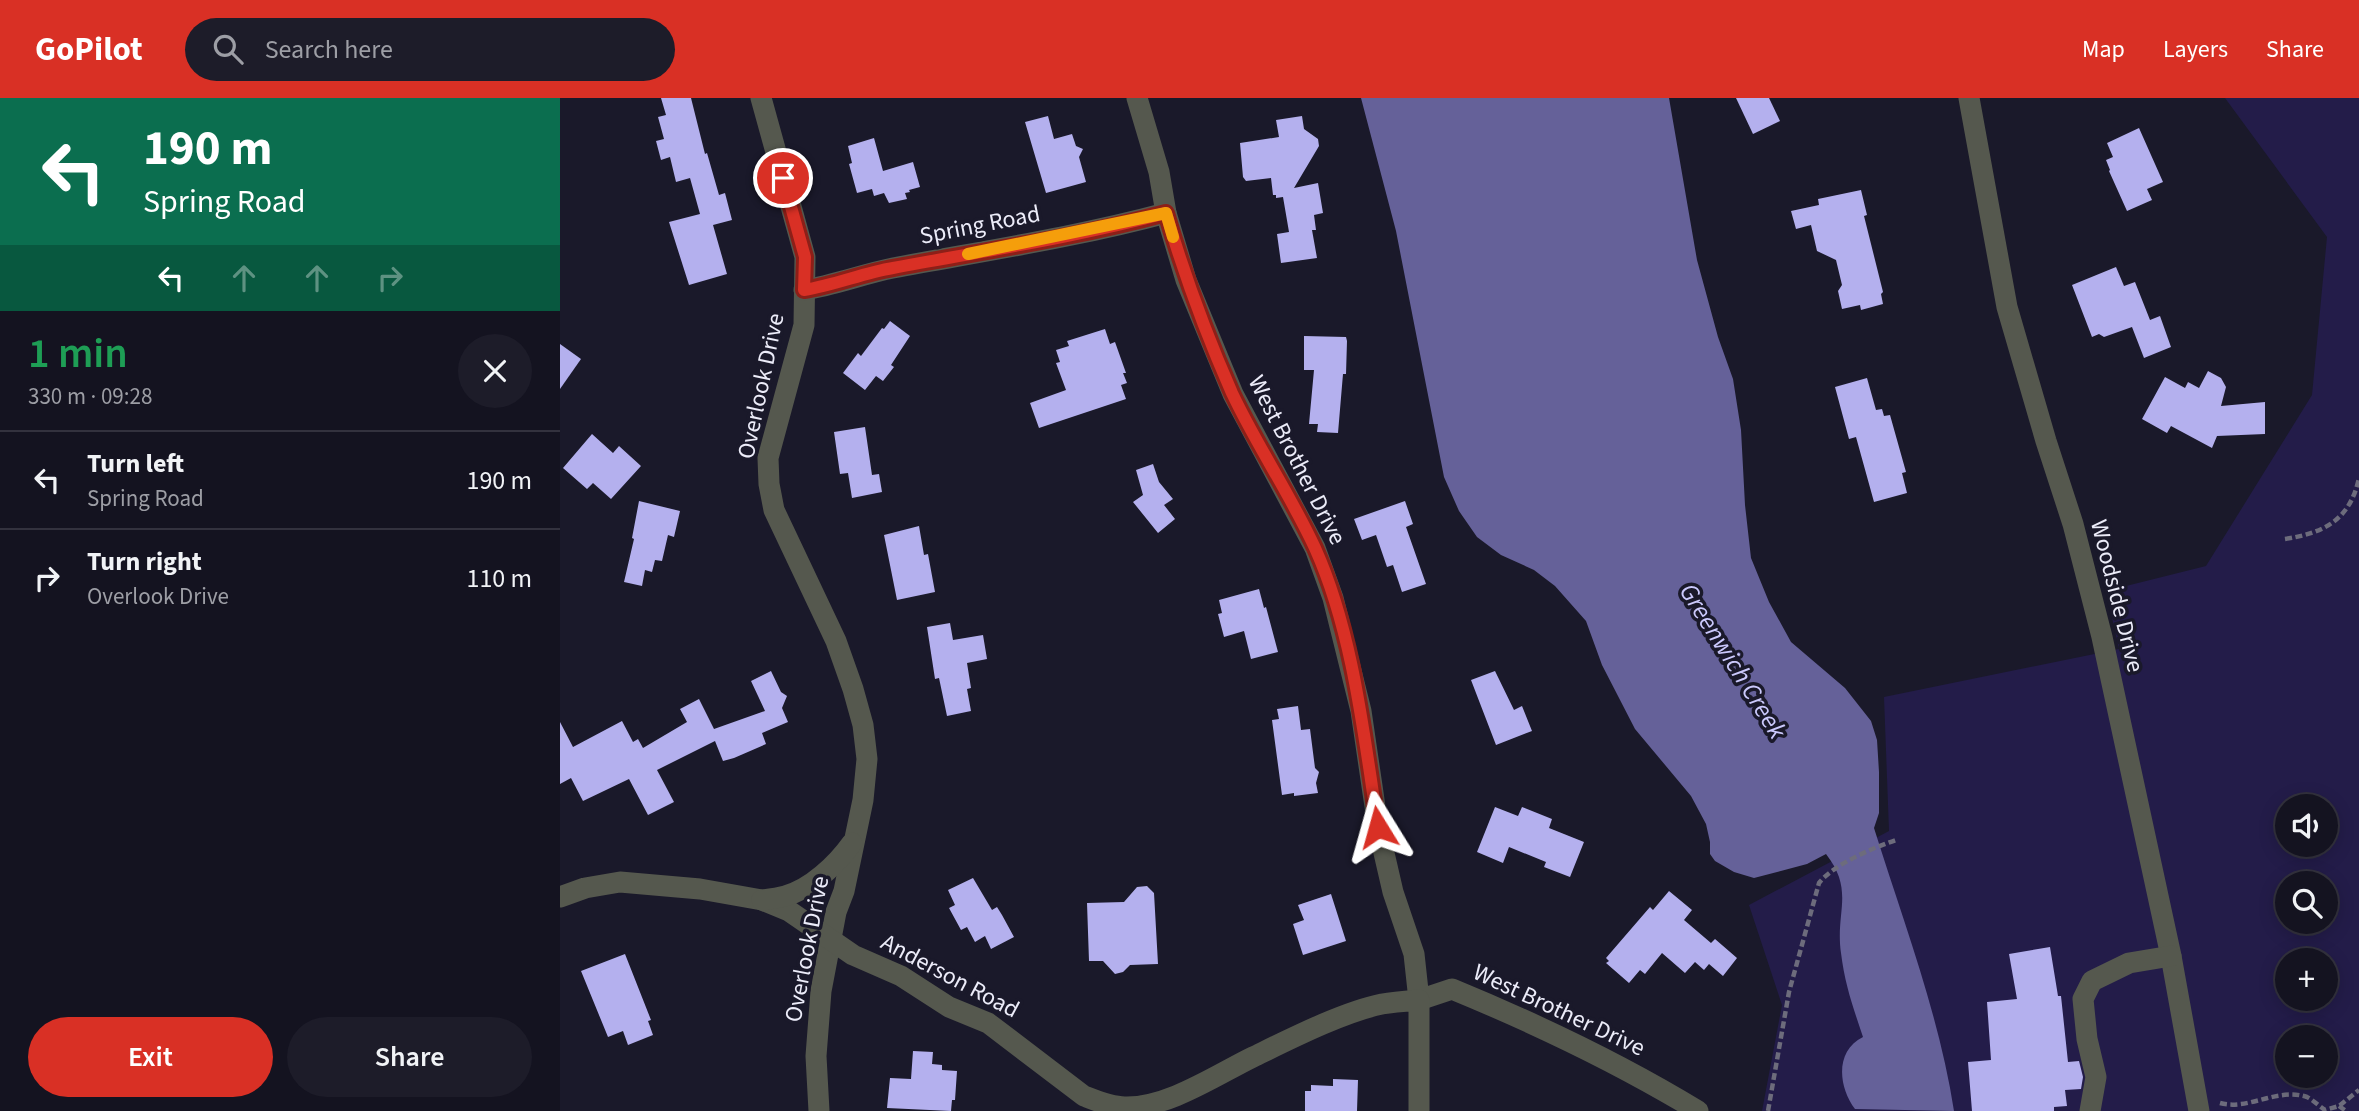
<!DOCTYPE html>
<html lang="en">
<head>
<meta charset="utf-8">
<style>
  body { margin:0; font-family:"Source Sans 3",sans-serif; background:#1d1c29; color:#f1f3f6; height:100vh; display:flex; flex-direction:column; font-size:26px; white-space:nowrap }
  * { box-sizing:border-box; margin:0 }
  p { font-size:23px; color:#9d9ea5 }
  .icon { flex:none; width:38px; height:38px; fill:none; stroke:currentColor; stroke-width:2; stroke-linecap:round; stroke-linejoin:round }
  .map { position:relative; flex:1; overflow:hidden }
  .panel { display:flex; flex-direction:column; background:#141320; width:560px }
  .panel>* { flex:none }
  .top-card { background:#0b6e4f; color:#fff; overflow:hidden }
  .controls { position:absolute; left:1715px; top:696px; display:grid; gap:14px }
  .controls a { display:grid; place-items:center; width:63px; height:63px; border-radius:50%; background:#141320; box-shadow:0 4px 18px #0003,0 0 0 2px #33323e; font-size:35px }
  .pin { position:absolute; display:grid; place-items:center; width:60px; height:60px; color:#fff; margin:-30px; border:4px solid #fff; border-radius:50%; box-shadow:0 2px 7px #0007 }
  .me { position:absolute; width:77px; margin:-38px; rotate:352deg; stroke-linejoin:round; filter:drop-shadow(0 0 5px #0008) }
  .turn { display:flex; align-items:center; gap:24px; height:147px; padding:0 28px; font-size:32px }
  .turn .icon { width:91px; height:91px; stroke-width:2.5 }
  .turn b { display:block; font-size:49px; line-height:60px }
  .lanes { display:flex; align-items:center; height:66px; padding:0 28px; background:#0003; justify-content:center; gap:35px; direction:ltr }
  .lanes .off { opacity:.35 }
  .round { display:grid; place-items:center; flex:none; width:74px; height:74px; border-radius:37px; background:#1d1c29 }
  .head { display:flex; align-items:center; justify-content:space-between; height:119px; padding:0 28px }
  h1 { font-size:42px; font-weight:600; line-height:52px; color:#1e9e55 }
  .action { display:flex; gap:14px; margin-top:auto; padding:14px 28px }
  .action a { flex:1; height:80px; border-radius:42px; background:#d93025; color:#fff; font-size:28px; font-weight:600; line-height:80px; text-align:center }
  .action a+a { background:#1d1c29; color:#f1f3f6 }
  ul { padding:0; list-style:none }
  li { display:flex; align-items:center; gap:21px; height:98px; padding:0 28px; border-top:2px solid #33323e }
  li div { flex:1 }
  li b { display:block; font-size:26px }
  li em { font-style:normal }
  header { display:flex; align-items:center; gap:42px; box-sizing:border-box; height:98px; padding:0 35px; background:#d93025; color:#fff }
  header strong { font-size:33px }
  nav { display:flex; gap:38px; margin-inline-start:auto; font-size:24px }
  .search { width:490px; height:63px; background:#1d1c29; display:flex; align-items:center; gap:18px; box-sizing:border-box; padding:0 24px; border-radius:38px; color:#9d9ea5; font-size:26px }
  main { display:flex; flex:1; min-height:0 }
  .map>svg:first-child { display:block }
  .green { fill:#231c49; fill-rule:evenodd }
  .water { fill:#656199 }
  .building { fill:#b4b0ee }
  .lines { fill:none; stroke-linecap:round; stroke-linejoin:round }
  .path { stroke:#6d6c7c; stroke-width:4.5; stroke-dasharray:7 3.5; stroke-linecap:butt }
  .minor { stroke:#55584e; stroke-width:21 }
  .route-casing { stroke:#8d1f18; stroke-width:18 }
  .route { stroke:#d93025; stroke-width:12 }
  .slow { stroke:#f59e0b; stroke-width:12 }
  .labels { text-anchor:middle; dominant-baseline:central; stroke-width:7; stroke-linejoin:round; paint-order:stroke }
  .street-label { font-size:24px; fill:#ececf9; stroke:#1a192a }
  .water-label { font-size:26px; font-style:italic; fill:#cbc9fc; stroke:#1a192a }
</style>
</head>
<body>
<header>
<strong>GoPilot</strong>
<div class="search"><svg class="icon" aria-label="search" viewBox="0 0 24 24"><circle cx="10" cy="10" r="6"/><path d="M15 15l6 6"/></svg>Search here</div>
<nav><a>Map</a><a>Layers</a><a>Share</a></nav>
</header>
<main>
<section class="panel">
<div class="top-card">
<div class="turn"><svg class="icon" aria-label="left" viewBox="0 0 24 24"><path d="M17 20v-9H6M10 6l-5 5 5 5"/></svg><div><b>190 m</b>Spring Road</div></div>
<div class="lanes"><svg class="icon" aria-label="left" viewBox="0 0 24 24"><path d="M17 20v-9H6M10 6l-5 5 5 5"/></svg><svg class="icon off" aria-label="ahead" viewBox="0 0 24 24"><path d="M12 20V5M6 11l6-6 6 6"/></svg><svg class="icon off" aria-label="ahead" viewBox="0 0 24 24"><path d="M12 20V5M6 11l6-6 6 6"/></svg><svg class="icon off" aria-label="right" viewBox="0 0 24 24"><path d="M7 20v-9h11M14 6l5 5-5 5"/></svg></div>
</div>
<div class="head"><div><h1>1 min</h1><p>330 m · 09:28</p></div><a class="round"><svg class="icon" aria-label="close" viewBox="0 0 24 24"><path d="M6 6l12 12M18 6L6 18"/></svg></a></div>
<ul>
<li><svg class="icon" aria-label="left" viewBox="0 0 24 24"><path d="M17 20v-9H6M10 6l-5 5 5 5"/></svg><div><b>Turn left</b><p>Spring Road</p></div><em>190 m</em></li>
<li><svg class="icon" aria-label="right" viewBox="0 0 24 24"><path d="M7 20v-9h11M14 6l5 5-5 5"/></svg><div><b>Turn right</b><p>Overlook Drive</p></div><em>110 m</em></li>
</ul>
<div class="action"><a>Exit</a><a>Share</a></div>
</section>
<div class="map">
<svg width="1799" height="1013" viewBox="0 0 1799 1013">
  <rect width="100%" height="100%" fill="#1a192a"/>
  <path class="green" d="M 1665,0 L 1799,0 L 1799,1013 L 1202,1013 L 1222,907 L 1189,807 L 1329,733 L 1324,599 L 1559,551 L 1546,493 L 1646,468 L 1752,297 L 1767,139 ZM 1727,709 L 1766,709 L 1766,747 L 1727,747 ZM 1727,786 L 1766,786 L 1766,824 L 1727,824 ZM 1727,863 L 1766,863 L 1766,901 L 1727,901 ZM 1727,940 L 1766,940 L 1766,978 L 1727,978 Z"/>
  <path class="water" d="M 801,0 L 1109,0 L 1137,162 L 1158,239 L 1173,281 L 1181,332 L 1185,407 L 1191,460 L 1209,504 L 1231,544 L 1285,590 L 1311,623 L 1317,642 L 1319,674 L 1319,715 L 1314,730 C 1343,823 1379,916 1394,1013 L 1295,1011 C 1278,988 1275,953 1303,939 C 1293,909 1285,887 1281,855 C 1275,814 1295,793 1266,756 L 1247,766 L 1194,780 L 1174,774 L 1155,763 L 1150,756 L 1150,744 L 1146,726 L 1131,698 L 1075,631 L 1042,567 L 1026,523 L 995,488 L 974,472 L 941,457 L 917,439 L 899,413 L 884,379 L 836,133 Z"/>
  <g class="building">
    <path d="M 101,0 L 131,0 L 145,56 L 147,55 L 159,97 L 165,95 L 172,122 L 153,127 L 167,176 L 129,187 L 109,124 L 140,116 L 130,80 L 116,84 L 110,59 L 101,62 L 96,43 L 104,41 L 98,19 L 106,17 Z"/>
    <path d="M 1176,0 L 1209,0 L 1220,23 L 1193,36 Z"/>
    <path d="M 488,18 L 494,41 L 512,36 L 516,48 L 523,51 L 519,59 L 526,84 L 486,95 L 465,24 Z"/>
    <path d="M 742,18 L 744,31 L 758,41 L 759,48 L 734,90 L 758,85 L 763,115 L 754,117 L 756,132 L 752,132 L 757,160 L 721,165 L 717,136 L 729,134 L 723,99 L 716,100 L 716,97 L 713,97 L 711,80 L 686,83 L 683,79 L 680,45 L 719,39 L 716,22 Z"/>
    <path d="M 1579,30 L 1603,84 L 1587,91 L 1592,102 L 1567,113 L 1549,73 L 1550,72 L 1546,62 L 1553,59 L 1547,45 Z"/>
    <path d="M 314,40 L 323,73 L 353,64 L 360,89 L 349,92 L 350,94 L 345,95 L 347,101 L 329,105 L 324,95 L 314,98 L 312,91 L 297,95 L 289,66 L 292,65 L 288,48 Z"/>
    <path d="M 1301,92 L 1307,117 L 1304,118 L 1323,194 L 1321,196 L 1323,206 L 1301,212 L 1300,207 L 1282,211 L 1278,193 L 1282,187 L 1276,162 L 1257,153 L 1251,127 L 1236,131 L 1231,113 L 1259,107 L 1258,101 Z"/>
    <path d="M 1556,169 L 1564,188 L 1575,184 L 1590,222 L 1600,218 L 1611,249 L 1584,260 L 1572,229 L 1544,239 L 1539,236 L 1532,239 L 1512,187 Z"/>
    <path d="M 330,223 L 350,238 L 331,267 L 334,269 L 323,283 L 316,278 L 305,292 L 283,275 L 298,255 L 301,258 L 322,230 L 324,231 Z"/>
    <path d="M 545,231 L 550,246 L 555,244 L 566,275 L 563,275 L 567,285 L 561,287 L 566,301 L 479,330 L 470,305 L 506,292 L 496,265 L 500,264 L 496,252 L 509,248 L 507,243 Z"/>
    <path d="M 744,238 L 786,239 L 787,243 L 786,276 L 783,276 L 778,335 L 757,334 L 758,326 L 749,326 L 754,272 L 744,272 Z"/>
    <path d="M 0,246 L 21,261 L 0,291 Z"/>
    <path d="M 1648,273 L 1661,280 L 1666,289 L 1661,308 L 1705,304 L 1705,336 L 1657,338 L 1652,350 L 1611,328 L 1607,335 L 1582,321 L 1605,279 L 1625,290 L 1628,284 L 1639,290 Z"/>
    <path d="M 1307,280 L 1316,312 L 1322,311 L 1324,318 L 1330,317 L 1346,374 L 1342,375 L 1347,395 L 1314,404 L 1296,339 L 1289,341 L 1275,289 Z"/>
    <path d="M 305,329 L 312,377 L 319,376 L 322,394 L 292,400 L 288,375 L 280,376 L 274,334 Z"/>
    <path d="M 32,336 L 53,355 L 59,348 L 81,368 L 51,401 L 33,385 L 27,391 L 3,370 Z"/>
    <path d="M 593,366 L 599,384 L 613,401 L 604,407 L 615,421 L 598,435 L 573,404 L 583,397 L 576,372 Z"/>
    <path d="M 79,403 L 120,413 L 114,439 L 108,437 L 102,463 L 95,462 L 92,474 L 85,472 L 82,488 L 64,484 L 74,441 L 72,440 Z"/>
    <path d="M 845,403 L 853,426 L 846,429 L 866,486 L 842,494 L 833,467 L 827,469 L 816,437 L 802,442 L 794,421 Z"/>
    <path d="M 359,428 L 364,457 L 368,456 L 375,494 L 337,502 L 324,437 Z"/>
    <path d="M 699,491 L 704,510 L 706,509 L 718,554 L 691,561 L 684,533 L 664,539 L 658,516 L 662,515 L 659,502 Z"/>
    <path d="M 390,525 L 393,542 L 423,537 L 427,561 L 407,565 L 411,590 L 407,591 L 411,613 L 387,618 L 379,580 L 375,581 L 367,529 Z"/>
    <path d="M 211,573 L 221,594 L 227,598 L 222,610 L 228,624 L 202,635 L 206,646 L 174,660 L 163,663 L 155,643 L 97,672 L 114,704 L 88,717 L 69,681 L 23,703 L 11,680 L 0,686 L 0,624 L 13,649 L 62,623 L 73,644 L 78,641 L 83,650 L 127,624 L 120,611 L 139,601 L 154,631 L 205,613 L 191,583 Z"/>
    <path d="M 935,573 L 954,612 L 962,608 L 972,633 L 936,647 L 911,582 Z"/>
    <path d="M 738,608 L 741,632 L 750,631 L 755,670 L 759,674 L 756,685 L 758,695 L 734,698 L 734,695 L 722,697 L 712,622 L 719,621 L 717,611 Z"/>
    <path d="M 935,709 L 958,718 L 962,709 L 992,721 L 989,730 L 1024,744 L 1010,779 L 984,769 L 986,764 L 949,749 L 943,765 L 917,754 Z"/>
    <path d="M 413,780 L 432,812 L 437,809 L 442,817 L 454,839 L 431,851 L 425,838 L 415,844 L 407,829 L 401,832 L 389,810 L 395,807 L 388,792 Z"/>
    <path d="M 587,788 L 594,795 L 598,866 L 570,867 L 563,874 L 555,876 L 543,863 L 529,863 L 527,805 L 564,804 L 577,789 Z"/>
    <path d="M 1109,793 L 1132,812 L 1124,822 L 1151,845 L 1155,841 L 1177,860 L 1163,878 L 1149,866 L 1144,872 L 1135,864 L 1125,875 L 1102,855 L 1085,876 L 1080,872 L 1069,885 L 1046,865 L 1049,863 L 1046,860 L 1090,809 L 1093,812 Z"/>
    <path d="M 771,796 L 786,843 L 743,857 L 733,826 L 744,822 L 738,807 Z"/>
    <path d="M 1490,849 L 1498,898 L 1501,898 L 1508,964 L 1519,963 L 1523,979 L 1521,991 L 1505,992 L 1507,1008 L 1494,1009 L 1494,1013 L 1412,1013 L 1408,964 L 1431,962 L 1427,904 L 1457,901 L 1449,856 Z"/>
    <path d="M 65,856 L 91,922 L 88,923 L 93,937 L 68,947 L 63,933 L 48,939 L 21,873 Z"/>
    <path d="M 353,953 L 373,954 L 372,966 L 382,967 L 382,972 L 397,973 L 395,1002 L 392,1002 L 391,1013 L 327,1010 L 330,980 L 351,981 Z"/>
    <path d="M 773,981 L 798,982 L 797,1013 L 745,1013 L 745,993 L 751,993 L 751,987 L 773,988 Z"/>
  </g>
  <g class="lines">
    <g class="path">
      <path d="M 1725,441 C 1764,435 1790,422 1799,380"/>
      <path d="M 1660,1005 C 1688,1013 1717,989 1747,999 C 1753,1002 1759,1008 1765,1012 L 1779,1008 L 1799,992"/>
      <path d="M 1779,1008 L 1786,1013"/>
      <path d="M 1208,1013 L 1229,894 L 1259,785 C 1274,766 1313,750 1336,742"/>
    </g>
    <g class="minor">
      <path d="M 201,0 L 245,159 L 244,227 L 208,360 L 209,386 L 214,412 L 276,543 L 293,591 L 303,627 L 307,661 L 303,702 L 284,793 L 276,814 L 261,893 L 256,958 L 259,1013"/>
      <path d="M 577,0 L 599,74 L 606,115 L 626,182 L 673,296 L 755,450 L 773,500 L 801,613 L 818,729 L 833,794 L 854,856 L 859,902 L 892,891 C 977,926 1059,965 1138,1013"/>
      <path d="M 1409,0 L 1447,209 L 1486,343 L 1513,426 L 1542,539 L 1611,858 L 1639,1013"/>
      <path d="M 244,192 C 275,187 303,176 333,170 C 424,153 517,139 606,115"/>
      <path d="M 0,799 L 25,790 L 60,784 L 140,791 L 202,802 L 229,813 L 293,857 L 341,878 L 389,909 L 428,925 L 524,998 C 537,1003 551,1009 565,1009 C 608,1010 656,977 693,959 C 730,941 783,914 822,906 C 834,904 847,903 859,902 L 859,1013"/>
      <path d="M 202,802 C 210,801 218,800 225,798 C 251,791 277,766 292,745"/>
      <path d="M 1530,1013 L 1536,979 L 1527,941 L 1523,901 L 1532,883 L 1569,865 L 1611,858"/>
    </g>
  </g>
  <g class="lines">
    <g class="route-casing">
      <path id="route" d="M 223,80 L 245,159 L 244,192 C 275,187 303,175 333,170 C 424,153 517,139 606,115 C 624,176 646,236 672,295 C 697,348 730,396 755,450 C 793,534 804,638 818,729"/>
    </g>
    <use href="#route" class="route"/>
    <path class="slow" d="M 408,156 L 606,115 L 613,139"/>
  </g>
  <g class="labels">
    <g class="street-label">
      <text transform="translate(420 127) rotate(-11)">Spring Road</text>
      <text transform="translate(201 288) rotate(-78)">Overlook Drive</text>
      <text transform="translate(737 362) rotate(63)">West Brother Drive</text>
      <text transform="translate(1557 498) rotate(76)">Woodside Drive</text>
      <text transform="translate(247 851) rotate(-79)">Overlook Drive</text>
      <text transform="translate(390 878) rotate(28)">Anderson Road</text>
      <text transform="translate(999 912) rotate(25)">West Brother Drive</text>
    </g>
    <g class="water-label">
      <text transform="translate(1173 563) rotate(58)">Greenwich Creek</text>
    </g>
  </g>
</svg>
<div class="controls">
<a><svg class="icon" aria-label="sound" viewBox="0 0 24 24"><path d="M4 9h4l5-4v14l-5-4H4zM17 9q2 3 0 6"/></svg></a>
<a><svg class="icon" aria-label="search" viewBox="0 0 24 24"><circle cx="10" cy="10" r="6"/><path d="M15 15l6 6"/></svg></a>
<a>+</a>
<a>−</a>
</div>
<div class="pin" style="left:223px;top:80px;background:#d93025"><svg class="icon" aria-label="arrive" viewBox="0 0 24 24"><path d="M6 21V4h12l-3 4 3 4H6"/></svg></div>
<svg class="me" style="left:818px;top:729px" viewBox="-20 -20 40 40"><path d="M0-17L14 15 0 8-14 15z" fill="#d93025" stroke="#fff" stroke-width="4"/></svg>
</div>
</main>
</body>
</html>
